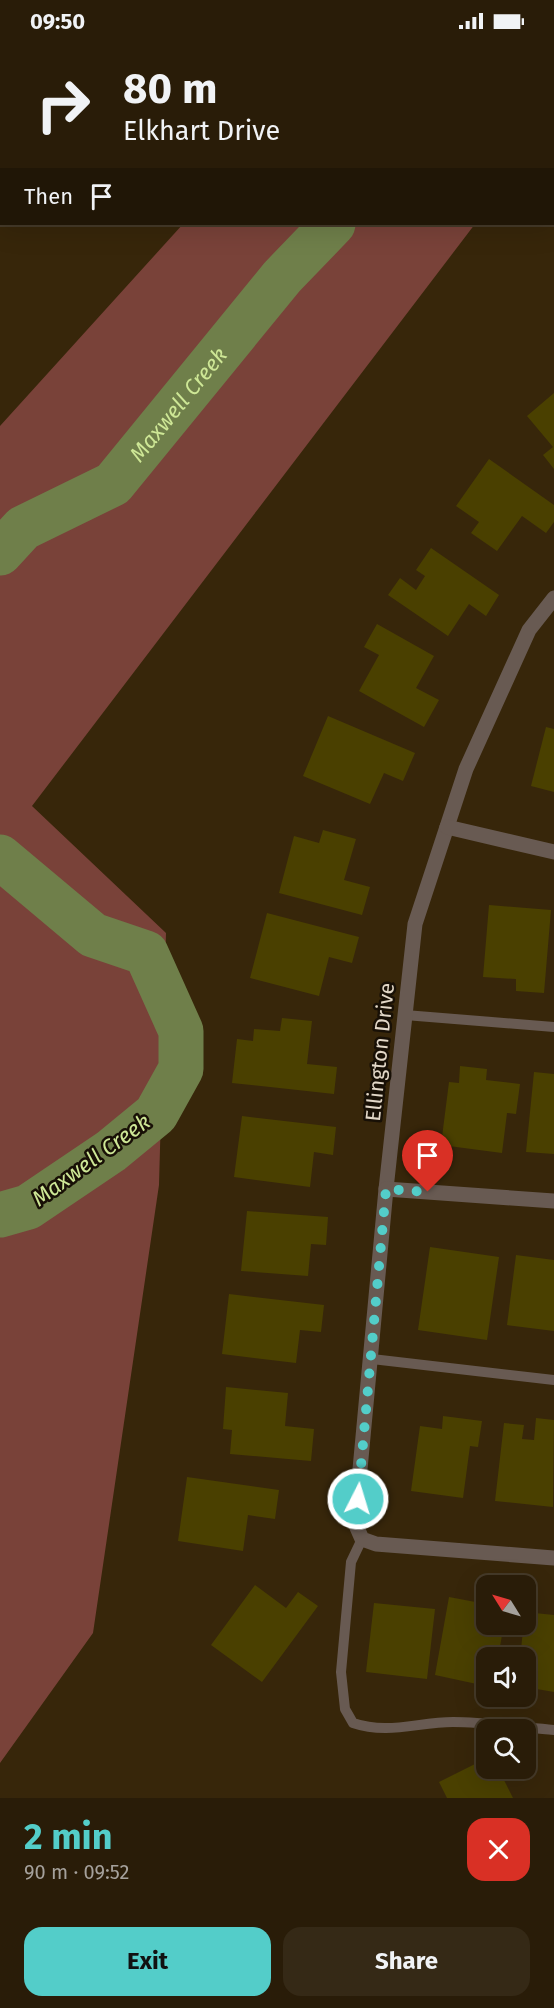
<!DOCTYPE html>
<html lang="en">
<head>
<meta charset="utf-8">
<style>
  body { margin:0; font-family:"Fira Sans",sans-serif; background:#352916; color:#f1f3f6; height:100vh; display:flex; flex-direction:column; font-size:22px; white-space:nowrap }
  * { box-sizing:border-box; margin:0 }
  p { font-size:20px; color:#a5a19c }
  .icon { flex:none; width:33px; height:33px; fill:none; stroke:currentColor; stroke-width:2; stroke-linecap:round; stroke-linejoin:round }
  .map { position:relative; height:1756px; overflow:hidden }
  .panel { display:flex; flex-direction:column; background:#291c08; flex:1 }
  .panel>* { flex:none }
  .banner { position:absolute; left:0px; top:0px; width:555px; height:183px; box-shadow:0 6px 24px #0002,0 0 0 2px #453a29; background:#291c08; color:#f1f3f6; overflow:hidden }
  .needle { width:39px; rotate:307deg }
  .controls { position:absolute; left:476px; top:1533px; display:grid; gap:12px }
  .controls a { display:grid; place-items:center; width:60px; height:60px; border-radius:12px; background:#291c08; box-shadow:0 6px 24px #0002,0 0 0 2px #453a29; font-size:30px }
  .pin { position:absolute; display:grid; place-items:center; width:51px; height:51px; color:#fff; margin:-62px -26px; border-radius:50% 50% 50% 0; rotate:-45deg; box-shadow:0 0 6px #0007 }
  .pin .icon { rotate:45deg }
  .me { position:absolute; width:66px; margin:-33px; rotate:5deg; stroke-linejoin:round; filter:drop-shadow(0 0 4px #0008) }
  .turn { display:flex; align-items:center; gap:21px; height:126px; padding:0 24px; font-size:27px }
  .turn .icon { width:78px; height:78px; stroke-width:2.5 }
  .turn b { display:block; font-size:42px; line-height:51px }
  .then { display:flex; align-items:center; height:57px; padding:0 24px; background:#0003; gap:12px; font-size:22px }
  .round { display:grid; place-items:center; flex:none; width:63px; height:63px; border-radius:18px; background:#352916 }
  .head { display:flex; align-items:center; justify-content:space-between; height:102px; padding:0 24px }
  h1 { font-size:36px; font-weight:700; line-height:45px; color:#53cdc9 }
  .button { display:flex; gap:12px; margin-top:auto; padding:12px 24px }
  .button a { flex:1; height:69px; border-radius:18px; background:#53cdc9; color:#111; font-size:24px; font-weight:700; line-height:69px; text-align:center }
  .button a+a { background:#352916; color:#f1f3f6 }
  .status { display:flex; justify-content:space-between; align-items:center; height:42px; padding:0 30px; background:#291c08; direction:ltr }
  .status svg { height:16px; fill:currentColor }
  .map>svg:first-child { display:block }
  .forest { fill:#794239 }
  .lines { fill:none; stroke-linecap:round; stroke-linejoin:round }
  .river { stroke:#6f7f4a; stroke-width:45 }
  .building { fill:#4a4000 }
  .lane { stroke:#685a52; stroke-width:10 }
  .street { stroke:#685a52; stroke-width:15 }
  .route { stroke:#53cdc9; stroke-width:10; stroke-dasharray:0 18 }
  .labels { text-anchor:middle; dominant-baseline:central; stroke-width:5; stroke-linejoin:round; paint-order:stroke }
  .street-label { font-size:21px; fill:#e3d8c8; stroke:#181006 }
  .water-label { font-size:22px; font-style:italic; fill:#cee796; stroke:#181006 }
</style>
</head>
<body>
<div class="status"><b>09:50</b><svg viewBox="0 0 49 12"><path d="M0 12V9h3v3zM5 12V6h3v6zM10 12V3h3v9zM15 12V0h3v12zM26 1h20v11H26zM47 4h2v5h-2z"/></svg></div>
<div class="map">
<svg width="554" height="1756" viewBox="0 0 554 1756">
  <rect width="100%" height="100%" fill="#37260a"/>
  <path class="forest" d="M 183,182 L 475,182 L 32,764 L 166,891 L 159,1143 L 93,1591 L 0,1721 L 0,384 Z"/>
  <g class="lines">
    <g class="river">
      <path d="M 472,2 L 473,0"/>
      <path id="s1" d="M 0,511 L 23,486 L 113,442 L 282,235 L 333,182"/>
      <path d="M 0,815 L 93,893 L 146,911 L 181,989 L 181,1027 L 156,1072 L 111,1109 L 28,1165 L 0,1173"/>
    </g>
  </g>
  <g class="building">
    <path d="M 554,351 L 554,427 L 543,413 L 553,405 L 527,374 Z"/>
    <path d="M 489,417 L 554,463 L 554,480 L 546,491 L 522,474 L 497,509 L 471,491 L 479,480 L 456,464 Z"/>
    <path d="M 431,506 L 499,553 L 486,574 L 469,562 L 448,594 L 388,553 L 400,536 L 416,548 L 425,534 L 416,528 Z"/>
    <path d="M 377,582 L 434,614 L 416,646 L 439,658 L 424,685 L 359,649 L 379,613 L 364,605 Z"/>
    <path d="M 328,674 L 415,711 L 403,739 L 384,731 L 370,762 L 303,734 Z"/>
    <path d="M 546,685 L 554,687 L 554,750 L 531,744 Z"/>
    <path d="M 323,788 L 356,797 L 344,838 L 370,845 L 362,873 L 279,851 L 294,794 L 319,801 Z"/>
    <path d="M 489,863 L 551,868 L 544,951 L 516,949 L 516,937 L 483,935 Z"/>
    <path d="M 267,871 L 359,895 L 352,921 L 329,915 L 319,954 L 250,936 Z"/>
    <path d="M 282,976 L 312,979 L 307,1022 L 337,1025 L 334,1052 L 232,1041 L 237,997 L 253,999 L 254,987 L 280,989 Z"/>
    <path d="M 460,1024 L 487,1027 L 486,1038 L 520,1042 L 516,1072 L 507,1071 L 502,1111 L 441,1103 L 449,1040 L 459,1041 Z"/>
    <path d="M 534,1030 L 554,1032 L 554,1112 L 526,1110 Z"/>
    <path d="M 242,1074 L 336,1085 L 333,1113 L 314,1110 L 310,1145 L 234,1135 Z"/>
    <path d="M 247,1169 L 328,1175 L 326,1203 L 311,1202 L 308,1234 L 241,1229 Z"/>
    <path d="M 430,1205 L 499,1215 L 487,1298 L 418,1288 Z"/>
    <path d="M 516,1213 L 554,1218 L 554,1289 L 507,1283 Z"/>
    <path d="M 229,1252 L 324,1263 L 321,1290 L 300,1288 L 296,1321 L 222,1312 Z"/>
    <path d="M 226,1345 L 288,1351 L 285,1384 L 314,1387 L 311,1419 L 230,1412 L 232,1388 L 223,1387 Z"/>
    <path d="M 443,1374 L 482,1379 L 478,1405 L 470,1404 L 463,1456 L 411,1449 L 420,1384 L 442,1387 Z"/>
    <path d="M 536,1376 L 554,1378 L 553,1465 L 495,1459 L 504,1381 L 524,1383 L 522,1397 L 534,1398 Z"/>
    <path d="M 187,1435 L 279,1448 L 275,1477 L 248,1473 L 243,1509 L 178,1499 Z"/>
    <path d="M 255,1543 L 286,1566 L 298,1550 L 318,1564 L 262,1640 L 211,1603 Z"/>
    <path d="M 449,1555 L 486,1562 L 486,1582 L 504,1582 L 498,1616 L 486,1616 L 486,1644 L 435,1633 Z"/>
    <path d="M 374,1561 L 435,1567 L 427,1637 L 366,1630 Z"/>
    <path d="M 525,1570 L 554,1573 L 554,1650 L 525,1645 L 525,1616 L 520,1616 Z"/>
    <path d="M 477,1721 L 482,1732 L 498,1726 L 513,1756 L 447,1756 L 439,1740 Z"/>
  </g>
  <g class="lines">
    <g class="lane">
      <path d="M 405,973 L 554,985"/>
      <path d="M 372,1317 L 554,1338"/>
      <path d="M 362,1497 L 351,1520 L 341,1630 L 345,1667 L 353,1681 C 388,1693 418,1680 453,1680 C 486,1680 521,1685 554,1688"/>
    </g>
    <g class="street">
      <path d="M 554,556 L 529,588 L 466,727 L 415,882 L 386,1147 L 355,1481 L 362,1497 L 376,1502 L 554,1516"/>
      <path d="M 447,785 L 554,810"/>
      <path d="M 386,1147 L 554,1159"/>
    </g>
  </g>
  <g class="lines">
    <path class="route" d="M 358,1457 L 386,1147 L 428,1150"/>
  </g>
  <g class="labels">
    <g class="street-label">
      <text transform="translate(380 1010) rotate(-84)">Ellington Drive</text>
    </g>
    <g class="water-label">
      <text stroke="none"><textPath href="#s1" startOffset="237">Maxwell Creek</textPath></text>
      <text transform="translate(91 1118) rotate(-36)">Maxwell Creek</text>
    </g>
  </g>
</svg>
<div class="controls">
<a><svg class="needle" viewBox="-14 -14 28 28"><path d="M0-13l5 13h-10z" fill="#e53935"/><path d="M0 13l5-13h-10z" fill="#a5a19c"/></svg></a>
<a><svg class="icon" aria-label="sound" viewBox="0 0 24 24"><path d="M4 9h4l5-4v14l-5-4H4zM17 9q2 3 0 6"/></svg></a>
<a><svg class="icon" aria-label="search" viewBox="0 0 24 24"><circle cx="10" cy="10" r="6"/><path d="M15 15l6 6"/></svg></a>
</div>
<div class="pin" style="left:428px;top:1150px;background:#d93025"><svg class="icon" aria-label="arrive" viewBox="0 0 24 24"><path d="M6 21V4h12l-3 4 3 4H6"/></svg></div>
<svg class="me" style="left:358px;top:1457px" viewBox="-20 -20 40 40"><circle r="17" fill="#53cdc9" stroke="#fff" stroke-width="3"/><path d="M0-11L8 9 0 5-8 9z" fill="#fff"/></svg>
<div class="banner">
<div class="turn"><svg class="icon" aria-label="right" viewBox="0 0 24 24"><path d="M7 20v-9h11M14 6l5 5-5 5"/></svg><div><b>80 m</b>Elkhart Drive</div></div>
<div class="then">Then<svg class="icon" aria-label="arrive" viewBox="0 0 24 24"><path d="M6 21V4h12l-3 4 3 4H6"/></svg></div>
</div>
</div>
<section class="panel">
<div class="head"><div><h1>2 min</h1><p>90 m · 09:52</p></div><a class="round" style="background:#d93025;color:#fff"><svg class="icon" aria-label="close" viewBox="0 0 24 24"><path d="M6 6l12 12M18 6L6 18"/></svg></a></div>
<div class="button"><a>Exit</a><a>Share</a></div>
</section>
</body>
</html>
